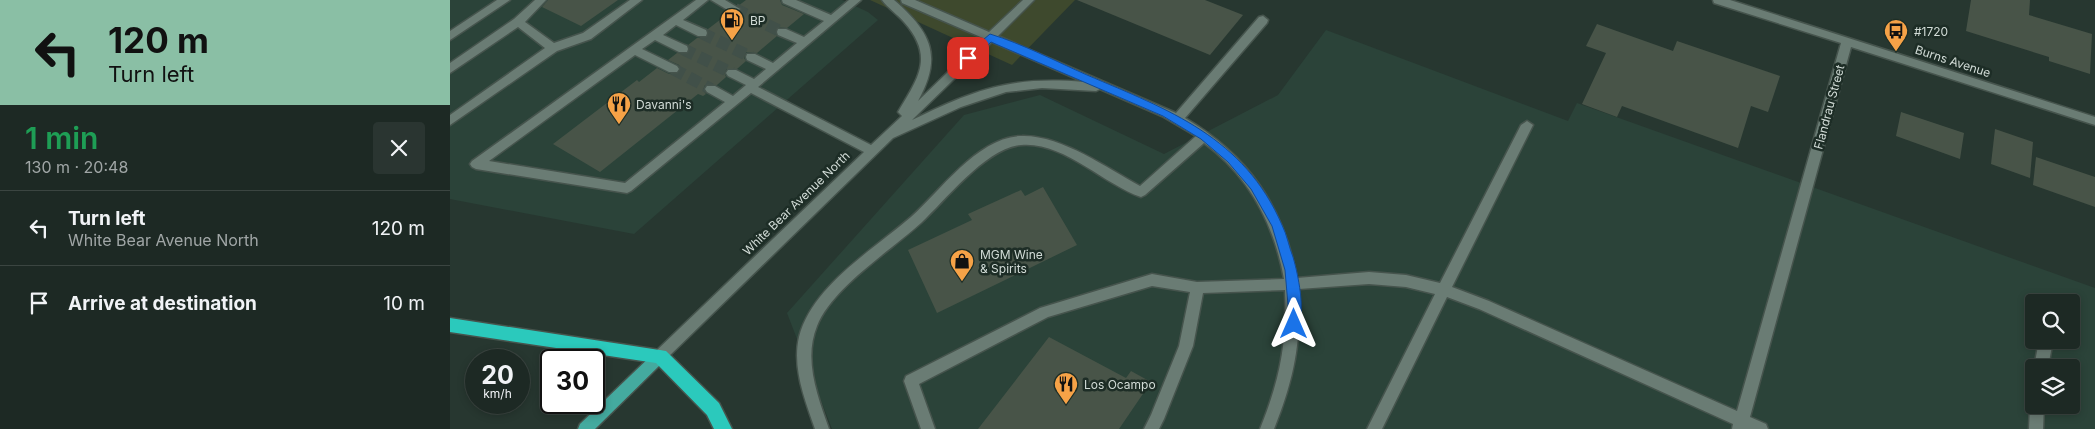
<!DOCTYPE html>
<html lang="en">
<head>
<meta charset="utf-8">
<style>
  body { margin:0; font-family:Inter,sans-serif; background:#2a3531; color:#f1f3f6; height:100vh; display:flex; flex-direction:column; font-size:19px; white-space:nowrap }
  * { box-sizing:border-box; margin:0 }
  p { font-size:16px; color:#a0a6a6 }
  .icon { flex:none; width:28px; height:28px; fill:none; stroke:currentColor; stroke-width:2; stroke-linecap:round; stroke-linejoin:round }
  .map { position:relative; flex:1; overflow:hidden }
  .side { display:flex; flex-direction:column; background:#1d2924; width:450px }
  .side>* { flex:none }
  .top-card { background:#8abfa5; color:#111; overflow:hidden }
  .buttons { position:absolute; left:1575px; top:294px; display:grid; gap:10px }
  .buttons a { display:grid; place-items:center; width:55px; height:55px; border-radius:5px; background:#1d2924; box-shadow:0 2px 8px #0003,0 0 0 1px #3b4541; font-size:25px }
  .speed { position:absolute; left:15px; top:349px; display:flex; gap:10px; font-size:25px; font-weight:700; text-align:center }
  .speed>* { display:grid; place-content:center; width:65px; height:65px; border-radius:50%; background:#1d2924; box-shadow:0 2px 8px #0003,0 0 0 1px #3b4541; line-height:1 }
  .speed small { font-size:12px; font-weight:400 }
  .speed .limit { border:2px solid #111; border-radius:8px; background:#fff; color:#111 }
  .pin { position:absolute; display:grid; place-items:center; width:42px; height:42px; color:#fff; margin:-21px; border-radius:10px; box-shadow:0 2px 8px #0006 }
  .me { position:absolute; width:55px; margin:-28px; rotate:0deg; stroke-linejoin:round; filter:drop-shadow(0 0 4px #0008) }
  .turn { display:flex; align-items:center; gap:18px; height:105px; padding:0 25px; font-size:22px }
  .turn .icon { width:65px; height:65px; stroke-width:2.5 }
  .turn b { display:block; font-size:35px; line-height:42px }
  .round { display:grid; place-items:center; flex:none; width:52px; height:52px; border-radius:5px; background:#2a3531 }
  .head { display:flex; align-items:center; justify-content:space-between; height:85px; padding:0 25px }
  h1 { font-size:30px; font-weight:600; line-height:38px; color:#1e9e55 }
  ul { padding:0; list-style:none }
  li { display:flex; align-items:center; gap:15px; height:75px; padding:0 25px; border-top:1px solid #3b4541 }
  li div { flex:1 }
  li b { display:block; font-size:19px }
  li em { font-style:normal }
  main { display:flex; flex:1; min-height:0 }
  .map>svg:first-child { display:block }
  .built { fill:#2b4339; fill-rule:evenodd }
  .green { fill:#3e492d }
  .building { fill:#485448 }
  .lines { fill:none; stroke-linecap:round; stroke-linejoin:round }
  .minor-tunnel { stroke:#415049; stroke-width:12; stroke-dasharray:12 6; stroke-linecap:butt }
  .minor-casing { stroke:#46544d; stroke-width:3 }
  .major-casing { stroke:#46544d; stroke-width:3 }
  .highway-casing { stroke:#46544d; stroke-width:3 }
  .minor { fill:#6a7c74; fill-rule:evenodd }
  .major { fill:#44aa9f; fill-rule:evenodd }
  .highway { fill:#2bc9bc; fill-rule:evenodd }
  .route { fill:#1a73e8; stroke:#114b97 }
  .labels { text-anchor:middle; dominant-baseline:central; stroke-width:5; stroke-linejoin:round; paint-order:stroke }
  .poi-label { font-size:12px; fill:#d2dcd7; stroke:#1d2d26; text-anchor:start }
  .street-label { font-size:12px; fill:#d2dcd7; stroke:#1d2d26 }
</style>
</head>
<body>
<main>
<section class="side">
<div class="top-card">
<div class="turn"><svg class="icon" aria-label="left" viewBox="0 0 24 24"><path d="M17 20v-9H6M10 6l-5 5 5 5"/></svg><div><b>120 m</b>Turn left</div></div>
</div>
<div class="head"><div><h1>1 min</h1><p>130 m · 20:48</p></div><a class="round"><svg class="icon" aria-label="close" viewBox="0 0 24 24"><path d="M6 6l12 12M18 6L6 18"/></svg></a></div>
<ul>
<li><svg class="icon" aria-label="left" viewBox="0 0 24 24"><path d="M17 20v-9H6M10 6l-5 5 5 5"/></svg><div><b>Turn left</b><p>White Bear Avenue North</p></div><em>120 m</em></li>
<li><svg class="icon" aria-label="arrive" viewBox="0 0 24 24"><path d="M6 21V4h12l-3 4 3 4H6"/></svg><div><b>Arrive at destination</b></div><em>10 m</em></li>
</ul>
</section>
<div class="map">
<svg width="1645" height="429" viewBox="0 0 1645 429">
  <rect width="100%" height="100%" fill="#273730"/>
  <g class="built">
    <path d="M 0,0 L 392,0 L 418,12 L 428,20 L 184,234 L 0,199 Z"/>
    <path d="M 876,30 L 1118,121 L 1127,103 L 1645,288 L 1645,429 L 382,429 L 337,313 L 514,115 L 590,95 L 714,154 L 828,95 ZM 1584,302 L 1621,302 L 1621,340 L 1584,340 ZM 1584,368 L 1621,368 L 1621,405 L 1584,405 Z"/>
  </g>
  <path class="green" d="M 420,0 L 625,0 L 562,65 Z"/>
  <g class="building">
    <path d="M 98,0 L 168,0 L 131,26 L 92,7 Z"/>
    <path d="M 296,0 L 330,0 L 332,5 L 354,14 L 337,28 L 327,27 L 325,31 L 327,36 L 307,53 L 296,52 L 294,58 L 296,61 L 287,69 L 276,69 L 274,72 L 276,77 L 267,85 L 255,85 L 253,90 L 256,94 L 253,96 L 248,94 L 150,172 L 103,144 L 187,80 L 189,82 L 207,68 L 219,74 L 229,73 L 231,70 L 229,65 L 218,60 L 227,53 L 238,54 L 240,48 L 238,45 L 247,38 L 257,38 L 258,29 L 279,13 L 286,14 L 292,9 L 288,6 Z"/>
    <path d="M 627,0 L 755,0 L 793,15 L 760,55 Z"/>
    <path d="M 1521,0 L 1580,0 L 1579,15 L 1642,34 L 1640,74 L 1599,61 L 1599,57 L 1516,31 Z"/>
    <path d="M 1147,24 L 1223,51 L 1227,41 L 1330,76 L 1318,112 L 1301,106 L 1288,148 L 1172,106 L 1167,117 L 1132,104 L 1156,53 L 1136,46 Z"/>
    <path d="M 1451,112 L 1514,133 L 1510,159 L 1446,136 Z"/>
    <path d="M 1545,129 L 1583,142 L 1580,178 L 1541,164 Z"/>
    <path d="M 1586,157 L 1645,177 L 1645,207 L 1583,185 Z"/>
    <path d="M 593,187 L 627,245 L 487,313 L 458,250 L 522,220 L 518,214 L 571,190 L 575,196 Z"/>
    <path d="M 599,337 L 676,378 L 681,371 L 701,382 L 669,429 L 528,429 Z"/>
  </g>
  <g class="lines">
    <g class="minor-tunnel">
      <path d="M 285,9 L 332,32"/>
      <path d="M 252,33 L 301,57"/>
      <path d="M 233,49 L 282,73"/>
      <path d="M 223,69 L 261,89"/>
    </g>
    <g class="minor-casing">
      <g id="minor">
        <path d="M 47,0 L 60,0 L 0,40 L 0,31 Z"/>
        <path d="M 85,0 L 96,0 L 75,22 L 104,43 L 133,33 L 180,0 L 192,0 L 141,39 L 107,51 L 0,125 L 0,115 L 95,48 L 68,27 L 0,73 L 0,63 L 64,19 Z"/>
        <path d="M 246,0 L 258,0 L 233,20 L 256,30 L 257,33 L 256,36 L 248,36 L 226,25 L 213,35 L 237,46 L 238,49 L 237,52 L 229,52 L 205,40 L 192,49 L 227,66 L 229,69 L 227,72 L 219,72 L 185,55 L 39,161 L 175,183 L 275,102 L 257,92 L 255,89 L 257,86 L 265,86 L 283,96 L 296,85 L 278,76 L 276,73 L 278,70 L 286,70 L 304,79 L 316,69 L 297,60 L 296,57 L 297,54 L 305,54 L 323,63 L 347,43 L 328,35 L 327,32 L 328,29 L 336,29 L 354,37 L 374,21 L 333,3 L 332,0 L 346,0 L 381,15 L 399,0 L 411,0 L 308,87 L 421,145 L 452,116 L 448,112 C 468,78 485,57 454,22 C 447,14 438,8 432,0 L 444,0 C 481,32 493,56 468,101 L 533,38 L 452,3 L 451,0 L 465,0 L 539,32 L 573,0 L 584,0 L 548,36 L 726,113 L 809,17 L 813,16 L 818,20 L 817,23 L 735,118 C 798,155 833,206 847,278 L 919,272 L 956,275 L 990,283 L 1071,125 L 1077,121 L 1083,125 L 1002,287 L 1039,301 L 1287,411 L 1391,43 L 1264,3 L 1263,0 L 1280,0 L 1645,117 L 1645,125 L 1401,47 L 1300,417 L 1316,424 L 1318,429 L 1282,429 L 1283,424 L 1029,309 L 997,297 L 932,429 L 917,429 L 985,294 L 956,287 L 919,284 L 849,289 C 851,343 844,379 824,429 L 810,429 C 830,379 837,344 835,290 L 753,293 L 743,346 L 714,419 L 709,429 L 694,429 L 701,415 L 729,346 L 740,292 L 702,286 L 598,317 L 469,384 L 485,429 L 471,429 L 454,381 L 456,376 L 590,308 L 702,274 L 747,282 L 834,279 C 824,224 799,176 754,143 L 695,195 L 691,197 C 653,184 613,141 571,145 C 536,148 496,200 471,223 C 440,251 382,288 367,326 C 353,360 368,397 379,429 L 365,429 C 355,400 342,368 349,337 C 362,286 424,249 461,217 C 491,190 529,136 572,136 C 611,135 657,168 690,186 L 746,136 L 712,116 L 650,89 L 646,91 L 592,88 L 556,92 L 511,107 L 443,138 L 215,360 L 210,362 L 205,360 L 203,356 L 205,352 L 414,152 L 301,93 L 181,191 L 177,193 L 26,169 L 22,167 L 20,164 L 22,161 ZM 542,42 L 634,82 C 561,76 526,89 462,120 Z"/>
        <path d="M 261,0 L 275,0 L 290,9 L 285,13 L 281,12 Z"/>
        <path d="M 1589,340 L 1603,340 L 1598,368 L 1584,368 Z"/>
        <path d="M 1582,400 L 1584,400 L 1584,405 L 1594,405 L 1593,429 L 1579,429 L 1580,405 Z"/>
      </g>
    </g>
    <g class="major-casing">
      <path id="major" d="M 210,350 L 215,352 L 217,356 L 215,360 L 145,429 L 128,429 L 130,424 L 205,352 Z"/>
    </g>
    <g class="highway-casing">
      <path id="highway" d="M 0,318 L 216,351 L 269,403 L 282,429 L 264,429 L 257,415 L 206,363 L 0,332 Z"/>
    </g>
    <use href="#minor" class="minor"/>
    <use href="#major" class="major"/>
    <use href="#highway" class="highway"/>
  </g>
  <path class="route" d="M 540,34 C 573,44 605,61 637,75 C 719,110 794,137 832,225 C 837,235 839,247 843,257 C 848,274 856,312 848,328 L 844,330 L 840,328 L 835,270 L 822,226 L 801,189 L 778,162 L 751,139 L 713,116 L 541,42 L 521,61 L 514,61 L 514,56 Z"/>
  <defs>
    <g id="fuel-pin" transform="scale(1.25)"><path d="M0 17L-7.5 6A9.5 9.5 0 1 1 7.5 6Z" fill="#f6a247" stroke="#1d2d26"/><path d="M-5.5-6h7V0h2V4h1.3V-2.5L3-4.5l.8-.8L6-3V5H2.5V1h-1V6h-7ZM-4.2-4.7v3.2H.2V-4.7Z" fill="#111"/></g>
    <g id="bus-pin" transform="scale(1.25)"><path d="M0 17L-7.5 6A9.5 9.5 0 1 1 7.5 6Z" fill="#f6a247" stroke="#1d2d26"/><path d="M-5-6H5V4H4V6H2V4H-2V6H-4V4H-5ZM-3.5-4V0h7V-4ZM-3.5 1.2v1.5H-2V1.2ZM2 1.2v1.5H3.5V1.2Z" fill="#111"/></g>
    <g id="restaurant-pin" transform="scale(1.25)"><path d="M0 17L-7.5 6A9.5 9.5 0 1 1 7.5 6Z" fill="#f6a247" stroke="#1d2d26"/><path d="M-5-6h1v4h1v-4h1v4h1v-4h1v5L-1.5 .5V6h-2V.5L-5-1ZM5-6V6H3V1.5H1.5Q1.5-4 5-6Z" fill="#111"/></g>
    <g id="shop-pin" transform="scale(1.25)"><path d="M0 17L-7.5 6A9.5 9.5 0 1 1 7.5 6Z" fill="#f6a247" stroke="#1d2d26"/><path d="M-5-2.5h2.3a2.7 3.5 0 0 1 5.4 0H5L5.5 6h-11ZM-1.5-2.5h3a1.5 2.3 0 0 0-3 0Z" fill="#111"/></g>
  </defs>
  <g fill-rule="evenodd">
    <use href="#fuel-pin" x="282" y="20"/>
    <use href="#bus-pin" x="1446" y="31"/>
    <use href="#restaurant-pin" x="169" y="104"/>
    <use href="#shop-pin" x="512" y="261"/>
    <use href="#restaurant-pin" x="616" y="384"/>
  </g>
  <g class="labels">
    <g class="poi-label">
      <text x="300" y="20">BP</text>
      <text x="1464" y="31">#1720</text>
      <text x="186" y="104">Davanni's</text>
      <text x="530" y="254">MGM Wine<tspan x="530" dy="14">&amp; Spirits</tspan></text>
      <text x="634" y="384">Los Ocampo</text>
    </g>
    <g class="street-label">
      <text transform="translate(1503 61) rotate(18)">Burns Avenue</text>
      <text transform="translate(1379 107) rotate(-75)">Flandrau Street</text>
      <text transform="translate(346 203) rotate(-44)">White Bear Avenue North</text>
    </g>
  </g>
</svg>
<div class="buttons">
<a><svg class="icon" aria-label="search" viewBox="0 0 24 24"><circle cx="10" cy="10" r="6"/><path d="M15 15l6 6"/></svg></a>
<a><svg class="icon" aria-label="layers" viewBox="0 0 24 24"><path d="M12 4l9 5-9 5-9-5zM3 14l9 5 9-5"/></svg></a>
</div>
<div class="speed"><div>20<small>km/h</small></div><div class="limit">30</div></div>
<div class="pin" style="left:518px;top:58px;background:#d93025"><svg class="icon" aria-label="arrive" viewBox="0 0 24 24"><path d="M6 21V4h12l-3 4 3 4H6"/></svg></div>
<svg class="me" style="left:844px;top:324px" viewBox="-20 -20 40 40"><path d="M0-17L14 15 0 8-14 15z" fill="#1a73e8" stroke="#fff" stroke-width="4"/></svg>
</div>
</main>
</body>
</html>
